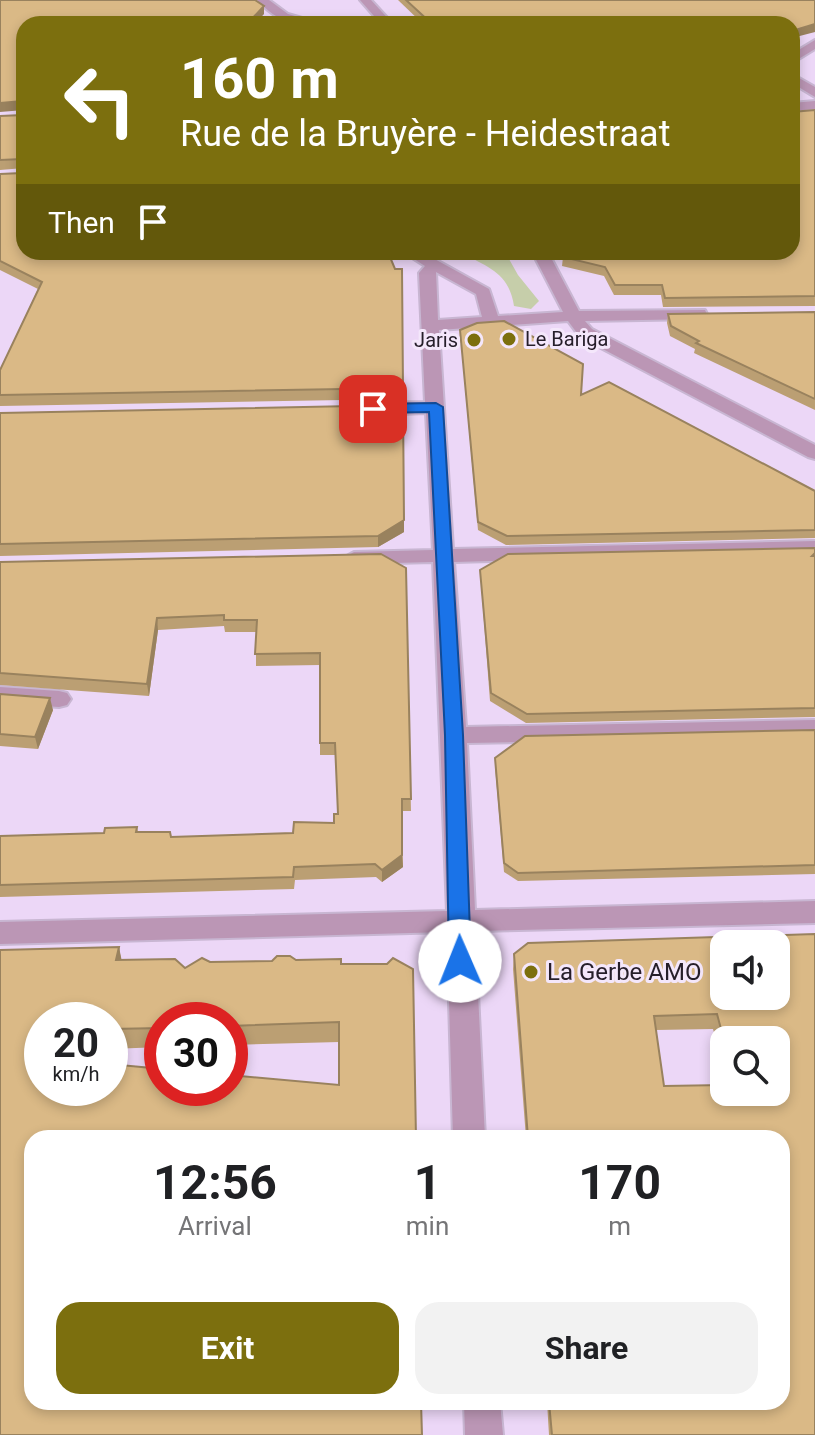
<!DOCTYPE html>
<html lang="en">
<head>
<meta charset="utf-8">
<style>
  body { margin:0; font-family:Roboto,sans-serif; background:#f2f2f2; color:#202124; height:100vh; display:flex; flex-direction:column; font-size:30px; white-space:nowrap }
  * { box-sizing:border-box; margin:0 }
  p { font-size:26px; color:#757577 }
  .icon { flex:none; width:44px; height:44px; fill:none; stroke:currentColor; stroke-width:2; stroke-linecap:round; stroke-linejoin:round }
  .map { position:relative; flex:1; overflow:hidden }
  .side { position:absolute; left:24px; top:1130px; width:766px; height:280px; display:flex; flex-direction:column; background:#fff; border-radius:24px; box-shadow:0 4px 12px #0003 }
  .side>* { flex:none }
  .top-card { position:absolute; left:16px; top:16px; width:784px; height:244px; border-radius:24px; box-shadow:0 4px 12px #0003; background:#7c6f0e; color:#fff; overflow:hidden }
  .tools { position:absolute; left:710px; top:930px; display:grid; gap:16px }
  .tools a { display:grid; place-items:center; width:80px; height:80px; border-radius:16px; background:#fff; box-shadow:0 4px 12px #0003; font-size:40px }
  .speed { position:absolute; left:24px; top:1002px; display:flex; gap:16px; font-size:40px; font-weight:700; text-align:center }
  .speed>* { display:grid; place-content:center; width:104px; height:104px; border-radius:50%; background:#fff; box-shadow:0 4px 12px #0003; line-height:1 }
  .speed small { font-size:20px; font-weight:400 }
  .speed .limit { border:12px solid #d22; background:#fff; color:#111 }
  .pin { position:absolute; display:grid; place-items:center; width:68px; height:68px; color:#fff; margin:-34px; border-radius:16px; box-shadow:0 4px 12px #0006 }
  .me { position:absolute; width:88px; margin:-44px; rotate:359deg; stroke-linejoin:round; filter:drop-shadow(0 0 6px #0008) }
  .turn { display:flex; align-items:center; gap:28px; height:168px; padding:0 32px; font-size:36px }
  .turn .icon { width:104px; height:104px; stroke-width:2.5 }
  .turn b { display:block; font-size:56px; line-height:68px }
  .then { display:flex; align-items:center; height:76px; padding:0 32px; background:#0003; gap:16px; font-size:30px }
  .eta { display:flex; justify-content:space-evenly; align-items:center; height:136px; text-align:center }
  .eta b { font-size:48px; font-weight:700; line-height:56px }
  .primary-button { display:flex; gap:16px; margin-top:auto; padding:16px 32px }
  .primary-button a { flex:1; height:92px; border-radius:24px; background:#7c6f0e; color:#fff; font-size:32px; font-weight:700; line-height:92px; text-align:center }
  .primary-button a+a { background:#f2f2f2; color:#202124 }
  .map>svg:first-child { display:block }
  .green { fill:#c6ceaa }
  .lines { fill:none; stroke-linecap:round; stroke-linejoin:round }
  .street-casing { stroke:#c8b6d2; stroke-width:4 }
  .street { fill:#bb96b5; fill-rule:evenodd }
  .wall { fill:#bb9f73; fill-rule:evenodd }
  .shaded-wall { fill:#99825e }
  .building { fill:#dab986; stroke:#99825e; stroke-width:2; fill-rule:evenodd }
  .route { fill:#1a73e8; stroke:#114b97; stroke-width:2 }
  .poi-dot { fill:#7c6f0e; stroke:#f4e7fb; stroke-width:3 }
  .labels { text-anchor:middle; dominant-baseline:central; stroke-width:6; stroke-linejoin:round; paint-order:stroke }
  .far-poi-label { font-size:20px; fill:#261e2a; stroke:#f4e7fb; text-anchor:start }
  .poi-label { font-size:24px; fill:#261e2a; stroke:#f4e7fb; text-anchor:start }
</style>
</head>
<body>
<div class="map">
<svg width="815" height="1435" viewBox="0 0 815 1435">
  <rect width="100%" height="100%" fill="#ecd7f7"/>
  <path class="green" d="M 460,252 L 505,252 L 518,275 L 539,301 L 531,309 L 514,306 C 509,272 487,267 460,252 Z"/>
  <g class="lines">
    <g class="street-casing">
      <g id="street">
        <path d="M 257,0 L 269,0 L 288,14 L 302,18 C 285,27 269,12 257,0 Z"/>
        <path d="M 360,0 L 371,0 L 393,24 L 381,24 Z"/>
        <path d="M 815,40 L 815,49 L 792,63 L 792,54 Z"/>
        <path d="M 792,74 L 815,87 L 815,97 L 792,83 Z"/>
        <path d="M 815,101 L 815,109 L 792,111 L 792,103 Z"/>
        <path d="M 403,252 L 422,252 L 489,289 L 498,316 L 563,312 L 532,252 L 548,252 L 579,311 L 705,310 L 707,314 L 699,319 L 585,321 L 592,329 L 815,445 L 815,459 L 808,457 L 580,337 L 568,321 L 439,330 L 453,549 L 815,541 L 815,553 L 454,562 L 466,727 L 815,720 L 815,736 L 467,743 L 475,910 L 815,901 L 815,923 L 475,931 L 485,1138 L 453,1138 L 447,932 L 0,944 L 0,922 L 447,911 L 433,562 L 354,564 L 343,558 L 354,552 L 433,550 L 426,413 L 370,415 L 361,409 L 370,403 L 425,402 L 419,273 L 425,266 ZM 436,272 L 476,294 L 482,317 L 438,320 Z"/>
        <path d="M 0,687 L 59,691 L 67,693 L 71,699 L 67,705 L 59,707 L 0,703 Z"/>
        <path d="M 464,1402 L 500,1402 L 503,1435 L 465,1435 Z"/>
      </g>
    </g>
    <use href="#street" class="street"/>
  </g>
  <g class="wall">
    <path d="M 398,0 L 815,0 L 792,24 L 423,24 Z"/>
    <path d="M 815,110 L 815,306 L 663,307 L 661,295 L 614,295 L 604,276 L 562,266 L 563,257 L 792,252 Z"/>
    <path d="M 24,114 L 24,168 L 0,170 L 0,116 L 23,115 Z"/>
    <path d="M 0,174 L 395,269 L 402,269 L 403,399 L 0,406 L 0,370 L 38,289 L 0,270 Z"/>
    <path d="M 815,312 L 815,410 L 694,353 L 695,349 L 670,336 L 667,323 L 668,314 Z"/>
    <path d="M 460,330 L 581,395 L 815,491 L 815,538 L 506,545 L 478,530 Z"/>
    <path d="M 0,413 L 404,532 L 378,547 L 0,556 Z"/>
    <path d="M 815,548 L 815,717 L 526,723 L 490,701 L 480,570 Z"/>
    <path d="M 0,562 L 406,568 L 411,811 L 402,811 L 403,867 L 382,882 L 376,877 L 295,880 L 294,889 L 0,897 L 0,836 L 104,833 L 137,827 L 138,832 L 171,837 L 293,833 L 334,823 L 338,814 L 336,755 L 320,755 L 320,665 L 256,666 L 256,632 L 225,632 L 224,626 L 158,630 L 149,696 L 0,685 Z"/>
    <path d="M 0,694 L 53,710 L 38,749 L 0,746 Z"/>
    <path d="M 815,730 L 815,874 L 518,881 L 504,872 L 495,767 L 495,758 Z"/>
    <path d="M 815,934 L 815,1435 L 549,1435 L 547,1402 L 782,1402 L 782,1138 L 526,1138 L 513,969 L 514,954 ZM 713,1029 L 724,1067 L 724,1040 L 776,1092 L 664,1086 L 656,1030 Z"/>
    <path d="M 119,947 L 121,960 L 175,959 L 185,968 L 202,958 L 210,962 L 272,961 L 277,956 L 290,956 L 296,960 L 341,959 L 342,964 L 387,964 L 393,958 L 413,969 L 416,1138 L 32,1138 L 32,1402 L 421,1402 L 422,1435 L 0,1435 L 0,950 ZM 42,1020 L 110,1020 L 110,1049 L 162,1047 L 162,1020 L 230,1020 L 230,1045 L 339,1042 L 339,1085 L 230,1075 L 230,1088 L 162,1088 L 162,1069 L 110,1064 L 110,1088 L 42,1088 Z"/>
  </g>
  <g class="shaded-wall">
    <path d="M 264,6 L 264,14 L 255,24 L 247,24 Z"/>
    <path d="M 815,24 L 815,32 L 792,38 L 792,31 Z"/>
    <path d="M 22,101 L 24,110 L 0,112 L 0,103 Z"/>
    <path d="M 404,520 L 404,532 L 378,547 L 378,536 Z"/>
    <path d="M 157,618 L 158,630 L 149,696 L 147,684 Z"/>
    <path d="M 50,698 L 53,710 L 38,749 L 35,737 Z"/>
    <path d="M 402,855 L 403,867 L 382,882 L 382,870 Z"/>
    <path d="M 119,947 L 123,967 L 116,960 Z"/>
  </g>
  <g class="building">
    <path d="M 0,0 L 255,0 L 264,6 L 247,24 L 24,24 L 24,107 L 22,101 L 0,103 Z"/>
    <path d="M 406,0 L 815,0 L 815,24 L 792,31 L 792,24 L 432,24 Z"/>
    <path d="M 815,110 L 815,296 L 665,298 L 662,285 L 615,285 L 605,267 L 563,257 L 574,252 L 792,252 L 792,112 Z"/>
    <path d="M 24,114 L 24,165 L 22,159 L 0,160 L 0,116 L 23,115 Z"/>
    <path d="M 24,171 L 24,252 L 380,252 L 390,257 L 395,269 L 402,269 L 403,388 L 0,395 L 0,370 L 42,282 L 0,261 L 0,174 L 22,173 Z"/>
    <path d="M 815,312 L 815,399 L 696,343 L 699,341 L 671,326 L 668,314 Z"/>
    <path d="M 504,321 L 583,364 L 581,395 L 609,382 L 815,491 L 815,530 L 507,536 L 478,522 L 460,330 L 477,323 Z"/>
    <path d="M 403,405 L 404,520 L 378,536 L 0,544 L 0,413 Z"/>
    <path d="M 815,548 L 815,553 L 812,556 L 815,556 L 815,708 L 527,714 L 491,693 L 480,570 L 508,554 Z"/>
    <path d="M 381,554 L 406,568 L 411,799 L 402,799 L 402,855 L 382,870 L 375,864 L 294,867 L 293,877 L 0,885 L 0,836 L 104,833 L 105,828 L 137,827 L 136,832 L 170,832 L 171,837 L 293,833 L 294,822 L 334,823 L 334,814 L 338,814 L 335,743 L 320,743 L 320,653 L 255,654 L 257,620 L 224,620 L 224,615 L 157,618 L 147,684 L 0,673 L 0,562 Z"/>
    <path d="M 0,694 L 50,698 L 35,737 L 0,734 Z"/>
    <path d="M 815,730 L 815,865 L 518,873 L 504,863 L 495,758 L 525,736 Z"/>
    <path d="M 815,934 L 815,1435 L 552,1435 L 549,1402 L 782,1402 L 782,1138 L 528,1138 L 514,954 L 528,943 ZM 724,944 L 776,944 L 776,996 L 724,996 ZM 717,1014 L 724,1040 L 776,1040 L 776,1092 L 724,1092 L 724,1085 L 664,1086 L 654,1016 Z"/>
    <path d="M 119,947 L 116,960 L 175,959 L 185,968 L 202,958 L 210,962 L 272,961 L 277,956 L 290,956 L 296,960 L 341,959 L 341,964 L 387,964 L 393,958 L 413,969 L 416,1138 L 32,1138 L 32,1402 L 421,1402 L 422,1435 L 0,1435 L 0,950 ZM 42,1020 L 110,1020 L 110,1029 L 162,1028 L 162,1020 L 230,1020 L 230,1026 L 339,1022 L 339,1085 L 230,1075 L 230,1088 L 162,1088 L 162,1069 L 110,1064 L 110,1088 L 42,1088 Z"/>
  </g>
  <path class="route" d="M 436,403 L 443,407 L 463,735 L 471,961 L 468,967 L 460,970 L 452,967 L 449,961 L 445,735 L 429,412 L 373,413 L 366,409 L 373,404 Z"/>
  <g class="poi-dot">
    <circle cx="509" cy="339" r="8"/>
    <circle cx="474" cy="340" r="8"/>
    <circle cx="531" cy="972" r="8"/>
  </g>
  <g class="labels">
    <g class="far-poi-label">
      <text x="525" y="339">Le Bariga</text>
      <text x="458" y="340" text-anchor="end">Jaris</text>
    </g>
    <g class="poi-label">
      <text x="547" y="972">La Gerbe AMO</text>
    </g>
  </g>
</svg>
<div class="tools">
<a><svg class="icon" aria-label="sound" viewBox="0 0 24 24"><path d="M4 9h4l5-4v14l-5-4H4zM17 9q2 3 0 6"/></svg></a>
<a><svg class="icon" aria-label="search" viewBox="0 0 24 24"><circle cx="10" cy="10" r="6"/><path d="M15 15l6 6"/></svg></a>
</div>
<div class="speed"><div>20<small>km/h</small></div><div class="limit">30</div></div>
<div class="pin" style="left:373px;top:409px;background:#d93025"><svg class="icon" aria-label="arrive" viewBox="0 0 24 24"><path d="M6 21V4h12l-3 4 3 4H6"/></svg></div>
<svg class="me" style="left:460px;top:961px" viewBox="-20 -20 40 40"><circle r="19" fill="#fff"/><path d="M0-13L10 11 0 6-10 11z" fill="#1a73e8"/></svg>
<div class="top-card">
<div class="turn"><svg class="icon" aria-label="left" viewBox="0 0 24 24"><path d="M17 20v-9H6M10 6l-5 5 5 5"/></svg><div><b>160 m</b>Rue de la Bruyère - Heidestraat</div></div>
<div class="then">Then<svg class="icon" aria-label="arrive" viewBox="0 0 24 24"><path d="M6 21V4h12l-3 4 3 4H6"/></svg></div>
</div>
<section class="side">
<div class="eta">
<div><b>12:56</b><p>Arrival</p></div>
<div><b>1</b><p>min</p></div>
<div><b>170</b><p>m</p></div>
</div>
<div class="primary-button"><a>Exit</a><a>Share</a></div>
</section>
</div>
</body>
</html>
